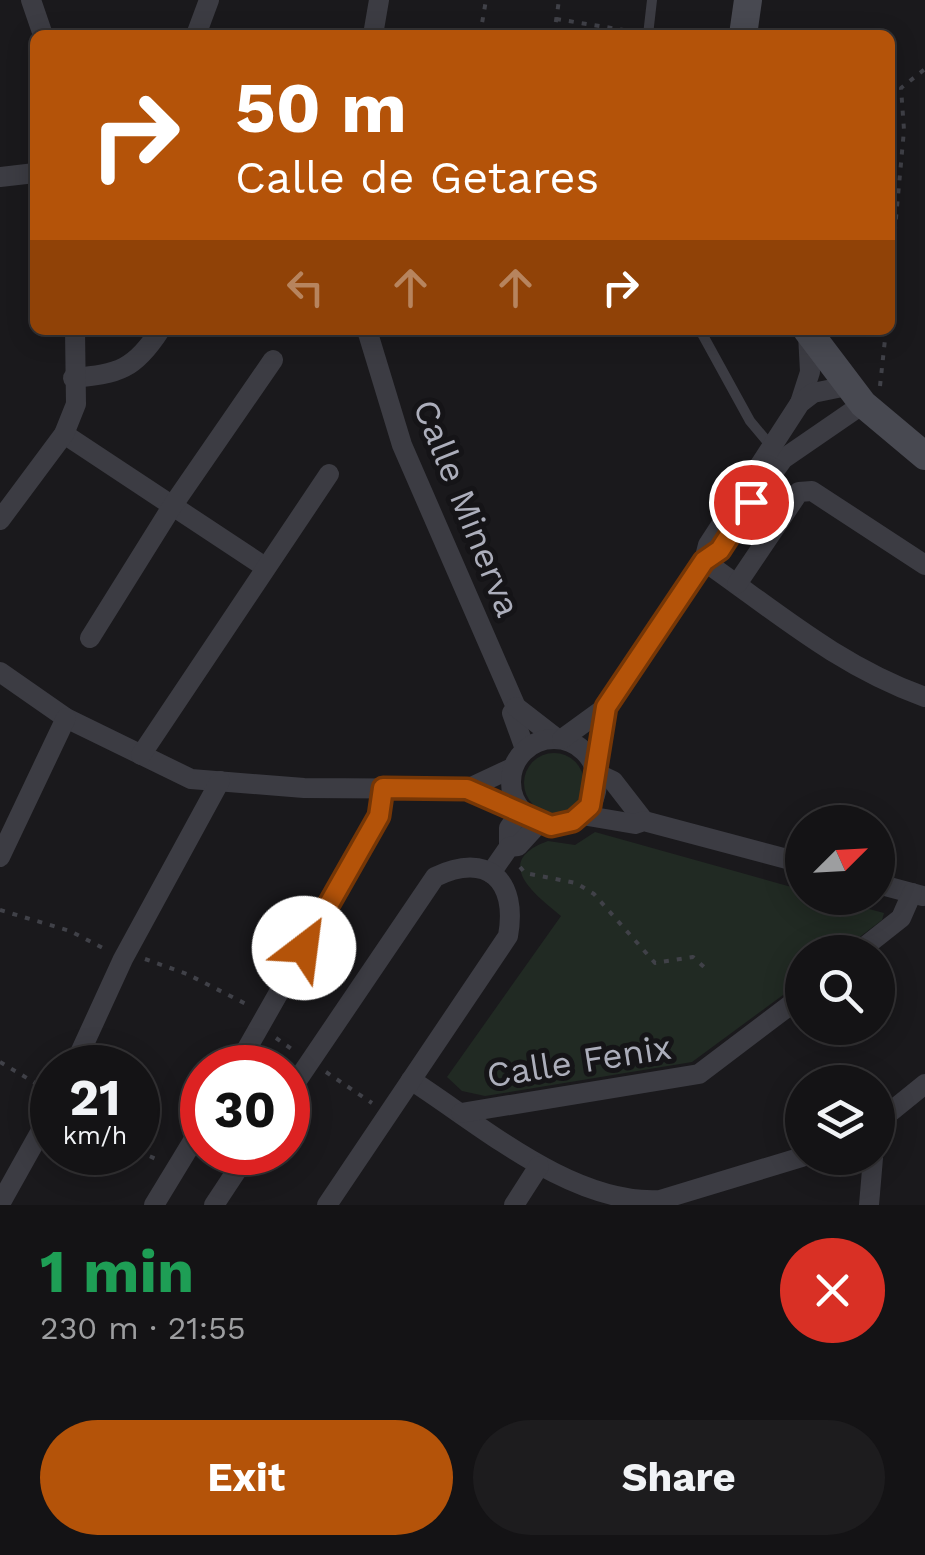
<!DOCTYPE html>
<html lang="en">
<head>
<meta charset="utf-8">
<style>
  body { margin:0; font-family:"Work Sans",sans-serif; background:#1d1c1e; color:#f1f3f6; height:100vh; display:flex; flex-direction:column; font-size:38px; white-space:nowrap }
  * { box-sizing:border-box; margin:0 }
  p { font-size:32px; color:#9d9ea0 }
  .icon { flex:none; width:55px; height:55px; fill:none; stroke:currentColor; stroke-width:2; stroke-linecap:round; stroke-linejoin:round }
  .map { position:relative; height:1205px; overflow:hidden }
  .side { display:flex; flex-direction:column; background:#141315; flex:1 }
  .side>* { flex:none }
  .top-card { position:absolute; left:30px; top:30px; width:865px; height:305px; border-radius:15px; box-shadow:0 5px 25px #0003,0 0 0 2px #333234; background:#b45309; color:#fff; overflow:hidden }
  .needle { width:65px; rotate:66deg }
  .fabs { position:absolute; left:785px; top:805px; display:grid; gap:20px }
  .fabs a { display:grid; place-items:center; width:110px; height:110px; border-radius:50%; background:#141315; box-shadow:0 5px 25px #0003,0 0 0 2px #333234; font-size:50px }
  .speed { position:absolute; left:30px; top:1045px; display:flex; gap:20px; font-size:50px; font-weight:700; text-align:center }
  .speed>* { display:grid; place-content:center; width:130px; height:130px; border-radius:50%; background:#141315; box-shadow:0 5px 25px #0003,0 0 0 2px #333234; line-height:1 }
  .speed small { font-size:25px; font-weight:400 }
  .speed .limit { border:15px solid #d22; background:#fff; color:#111 }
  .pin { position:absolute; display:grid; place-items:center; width:85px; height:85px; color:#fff; margin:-42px; border:5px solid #fff; border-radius:50%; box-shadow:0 2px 10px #0007 }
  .me { position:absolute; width:110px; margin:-55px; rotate:30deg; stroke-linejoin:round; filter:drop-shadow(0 0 8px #0008) }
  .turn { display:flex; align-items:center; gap:35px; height:210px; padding:0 40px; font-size:45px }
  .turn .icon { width:130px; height:130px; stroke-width:2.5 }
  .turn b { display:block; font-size:70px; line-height:85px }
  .lanes { display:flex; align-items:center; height:95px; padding:0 40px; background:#0003; justify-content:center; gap:50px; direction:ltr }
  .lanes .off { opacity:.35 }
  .round { display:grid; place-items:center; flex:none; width:105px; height:105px; border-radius:52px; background:#1d1c1e }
  .overview { display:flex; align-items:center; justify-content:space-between; height:170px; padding:0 40px }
  h1 { font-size:60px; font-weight:700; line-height:75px; color:#1e9e55 }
  .button { display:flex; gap:20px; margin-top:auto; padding:20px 40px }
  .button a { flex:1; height:115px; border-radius:60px; background:#b45309; color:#fff; font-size:40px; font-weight:700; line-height:115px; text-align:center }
  .button a+a { background:#1d1c1e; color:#f1f3f6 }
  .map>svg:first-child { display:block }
  .green { fill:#212a23 }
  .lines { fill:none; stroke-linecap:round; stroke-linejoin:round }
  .path { stroke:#404148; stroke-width:4; stroke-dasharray:5 8; stroke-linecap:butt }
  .lane { stroke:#3c3c43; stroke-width:10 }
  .street { stroke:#3c3c43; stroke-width:20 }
  .secondary { stroke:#484951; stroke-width:28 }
  .route-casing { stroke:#753606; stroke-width:25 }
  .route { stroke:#b45309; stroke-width:18 }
  .labels { text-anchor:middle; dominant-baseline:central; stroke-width:10; stroke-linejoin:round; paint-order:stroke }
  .street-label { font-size:35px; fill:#acaebb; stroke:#151417 }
</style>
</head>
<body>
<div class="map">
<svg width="925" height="1205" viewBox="0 0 925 1205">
  <rect width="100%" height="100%" fill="#1a191c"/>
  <g class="green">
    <circle cx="554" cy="783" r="30"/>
    <path d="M 595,832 L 802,890 L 802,898 L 828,898 L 884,913 L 882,920 L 840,952 L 802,952 L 802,981 L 692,1062 L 485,1096 L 462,1091 L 447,1077 L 561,916 C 537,896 490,862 548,841 L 575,845 Z"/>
  </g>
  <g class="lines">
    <g class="path">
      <path d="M 556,19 L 630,31"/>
      <path d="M 480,35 L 486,0"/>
      <path d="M 554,35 L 559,0"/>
      <path d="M 890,284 L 904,130 L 901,88 L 925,69"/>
      <path d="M 880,386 L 886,330"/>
      <path d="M 520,867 L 525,873 L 576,883 L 594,894 L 655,963 L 693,957 L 704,967"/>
      <path d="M 0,910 L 70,931 L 103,948"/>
      <path d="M 145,959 L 187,974 L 250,1006"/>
      <path d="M 276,1038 L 293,1050"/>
      <path d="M 0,1062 L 47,1090"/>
      <path d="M 326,1072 L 372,1103"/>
      <path d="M 138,1151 L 156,1159"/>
    </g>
    <g class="lane">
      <path d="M 648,35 L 652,0"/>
      <path d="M 700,330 L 750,421 L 771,446"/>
    </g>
    <g class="street">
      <path d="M 31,0 L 43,35"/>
      <path d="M 196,35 L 209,0"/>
      <path d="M 373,35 L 379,0"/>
      <path d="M 0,177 L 35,173"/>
      <path d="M 367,330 L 402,445 L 516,707 L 512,713 L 525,749"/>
      <path d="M 73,378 C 119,374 135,369 160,330"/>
      <path d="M 800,403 L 810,372 L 808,334"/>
      <path d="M 64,434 L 265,567"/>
      <path d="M 743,514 L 783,459 L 863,404"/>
      <path d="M 0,520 L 64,434 L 76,404 L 75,330"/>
      <path d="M 704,561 C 778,613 839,666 925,697"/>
      <path d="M 737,584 L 799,492 L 812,491 L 925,565"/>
      <path d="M 90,638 L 173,505 L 273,360"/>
      <path d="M 0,672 L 66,718 L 191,779 L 304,788 L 467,789 L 512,768"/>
      <path d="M 516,707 L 556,738"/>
      <circle cx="554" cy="782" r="43"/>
      <path d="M 562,739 L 606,707 L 704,561 L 708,545 L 800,403 L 813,393 L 847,386"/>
      <path d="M 141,755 L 329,474"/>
      <path d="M 595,768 L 606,707"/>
      <path d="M 596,773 L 613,781 L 644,821"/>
      <path d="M 467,789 L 520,809"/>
      <path d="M 582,815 L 635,824 L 644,821 L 802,863"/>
      <path d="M 509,847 L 509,828 L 521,811"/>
      <path d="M 0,857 L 66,718"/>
      <path d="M 491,873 L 509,847 L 518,846 L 539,823"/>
      <path d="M 878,884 L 923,896"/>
      <path d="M 858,952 L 901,918 L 912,893"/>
      <path d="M 73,1068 L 123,959 L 220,781"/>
      <path d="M 236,1068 L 379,816 L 383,788"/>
      <path d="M 411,1080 C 481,1125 572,1205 660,1200 L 802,1157"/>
      <path d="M 288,1094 L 435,877 C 488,851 518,881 508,936 L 327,1205"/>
      <path d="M 461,1113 L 699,1074 L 802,996"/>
      <path d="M 878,1122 L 925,1084"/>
      <path d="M 0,1204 L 52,1111"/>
      <path d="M 154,1205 L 202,1126"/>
      <path d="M 214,1205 L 249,1152"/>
      <path d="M 514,1205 L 539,1166"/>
      <path d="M 869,1205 L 873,1158"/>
    </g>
    <g class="secondary">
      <path d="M 743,35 L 748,0"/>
      <path d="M 807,330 L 863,404 L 925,456"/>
    </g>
  </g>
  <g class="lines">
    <g class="route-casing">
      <path id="route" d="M 304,948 L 379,816 L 383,788 L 467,789 L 551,826 L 573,821 L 590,806 L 606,707 L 704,561 L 720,550 L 751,502"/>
    </g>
    <use href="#route" class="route"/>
  </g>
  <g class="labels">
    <g class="street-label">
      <text transform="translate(467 508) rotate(68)">Calle Minerva</text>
      <text transform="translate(579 1061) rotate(-9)">Calle Fenix</text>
    </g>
  </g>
</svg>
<div class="fabs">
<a><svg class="needle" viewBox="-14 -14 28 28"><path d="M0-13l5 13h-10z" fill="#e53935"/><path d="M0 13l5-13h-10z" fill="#9d9ea0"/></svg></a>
<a><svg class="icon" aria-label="search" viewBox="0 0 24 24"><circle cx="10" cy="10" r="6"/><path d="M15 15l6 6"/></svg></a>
<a><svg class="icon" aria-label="layers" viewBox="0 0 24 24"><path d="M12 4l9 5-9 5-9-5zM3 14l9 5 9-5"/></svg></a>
</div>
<div class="speed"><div>21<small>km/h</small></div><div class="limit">30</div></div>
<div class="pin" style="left:751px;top:502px;background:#d93025"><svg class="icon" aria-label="arrive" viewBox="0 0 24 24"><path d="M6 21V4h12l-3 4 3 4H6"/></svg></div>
<svg class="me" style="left:304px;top:948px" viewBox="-20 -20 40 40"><circle r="19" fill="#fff"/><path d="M0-13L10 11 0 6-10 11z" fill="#b45309"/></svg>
<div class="top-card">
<div class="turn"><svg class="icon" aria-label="right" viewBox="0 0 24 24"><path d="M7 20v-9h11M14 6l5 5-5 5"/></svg><div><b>50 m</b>Calle de Getares</div></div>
<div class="lanes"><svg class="icon off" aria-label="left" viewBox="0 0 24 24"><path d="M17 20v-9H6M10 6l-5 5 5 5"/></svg><svg class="icon off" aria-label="ahead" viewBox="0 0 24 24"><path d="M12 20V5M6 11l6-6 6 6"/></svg><svg class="icon off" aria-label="ahead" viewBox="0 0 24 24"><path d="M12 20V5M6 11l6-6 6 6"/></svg><svg class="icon" aria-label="right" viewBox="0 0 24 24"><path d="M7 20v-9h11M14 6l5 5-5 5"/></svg></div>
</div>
</div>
<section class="side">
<div class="overview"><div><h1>1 min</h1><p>230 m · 21:55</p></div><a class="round" style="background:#d93025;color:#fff"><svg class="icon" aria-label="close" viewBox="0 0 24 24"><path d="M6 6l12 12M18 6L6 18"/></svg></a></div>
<div class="button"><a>Exit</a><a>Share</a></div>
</section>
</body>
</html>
